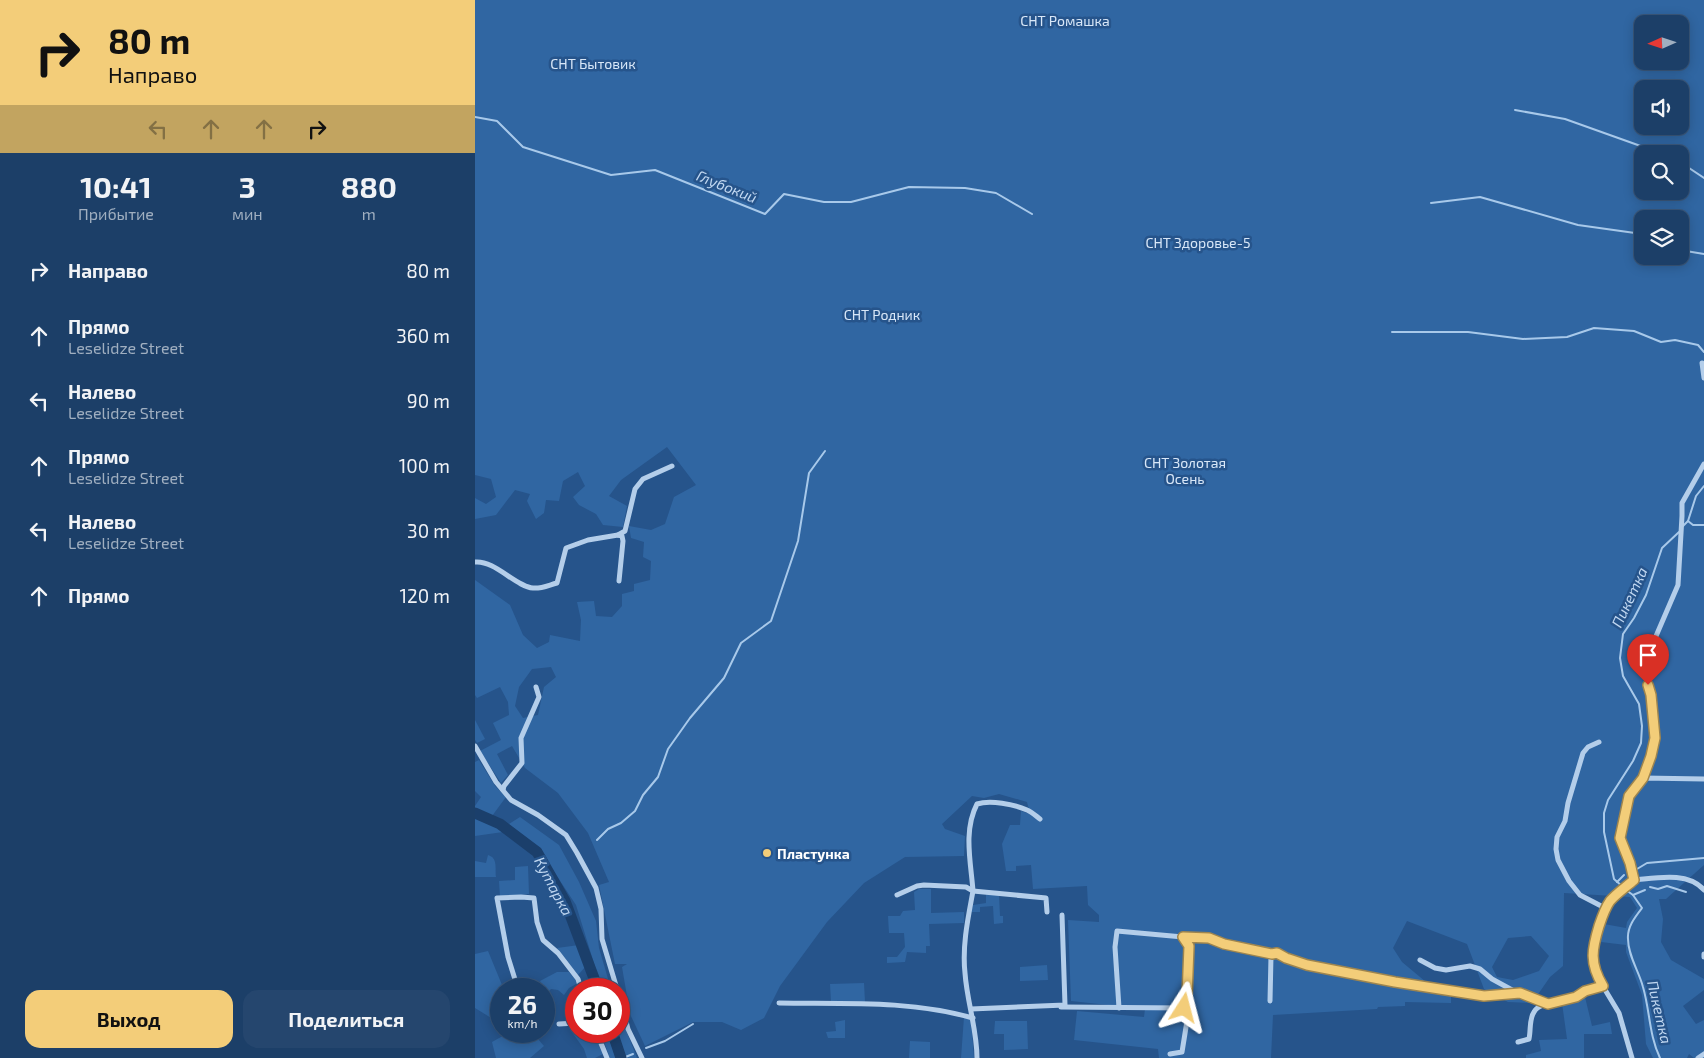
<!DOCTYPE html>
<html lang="ru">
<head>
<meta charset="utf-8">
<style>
  body { margin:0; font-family:"Exo 2",sans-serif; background:#25466e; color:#f1f3f6; height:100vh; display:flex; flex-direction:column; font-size:19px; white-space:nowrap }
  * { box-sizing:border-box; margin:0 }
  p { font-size:16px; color:#a0afc0 }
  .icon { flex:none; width:28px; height:28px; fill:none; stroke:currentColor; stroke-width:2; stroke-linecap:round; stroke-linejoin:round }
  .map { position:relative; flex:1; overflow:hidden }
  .drawer { display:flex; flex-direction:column; background:#1c3f68; width:475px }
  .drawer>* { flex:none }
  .guide { background:#f3cd79; color:#111; overflow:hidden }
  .needle { width:32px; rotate:267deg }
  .fabs { position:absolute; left:1159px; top:15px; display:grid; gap:10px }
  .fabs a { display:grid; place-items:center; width:55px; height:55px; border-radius:10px; background:#1c3f68; box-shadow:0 2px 12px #0003,0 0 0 1px #3a587c; font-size:25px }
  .speed { position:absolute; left:15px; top:978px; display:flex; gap:10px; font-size:25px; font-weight:700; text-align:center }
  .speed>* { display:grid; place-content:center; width:65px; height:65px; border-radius:50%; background:#1c3f68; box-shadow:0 2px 12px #0003,0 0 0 1px #3a587c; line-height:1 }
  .speed small { font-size:12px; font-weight:400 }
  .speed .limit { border:8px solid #d22; background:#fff; color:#111 }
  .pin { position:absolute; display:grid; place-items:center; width:42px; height:42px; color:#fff; margin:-51px -21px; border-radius:50% 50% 50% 0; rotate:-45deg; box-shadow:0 0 5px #0007 }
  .pin .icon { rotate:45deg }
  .me { position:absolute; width:55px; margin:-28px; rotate:9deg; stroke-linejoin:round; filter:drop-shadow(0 0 4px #0008) }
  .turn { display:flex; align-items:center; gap:18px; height:105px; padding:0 25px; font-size:22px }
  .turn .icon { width:65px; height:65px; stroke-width:2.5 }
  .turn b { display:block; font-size:35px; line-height:42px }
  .lanes { display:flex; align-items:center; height:48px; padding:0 25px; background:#0003; justify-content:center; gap:25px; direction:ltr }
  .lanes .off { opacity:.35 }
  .eta { display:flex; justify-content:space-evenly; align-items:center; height:85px; text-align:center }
  .eta b { font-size:30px; font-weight:700; line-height:35px }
  .button { display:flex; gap:10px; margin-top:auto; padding:10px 25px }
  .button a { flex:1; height:58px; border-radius:15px; background:#f3cd79; color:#111; font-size:20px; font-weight:700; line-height:58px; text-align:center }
  .button a+a { background:#25466e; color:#f1f3f6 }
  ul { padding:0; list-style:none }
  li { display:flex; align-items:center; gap:15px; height:65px; padding:0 25px }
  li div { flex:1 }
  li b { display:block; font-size:19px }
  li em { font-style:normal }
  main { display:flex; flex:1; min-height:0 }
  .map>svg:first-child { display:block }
  .green { fill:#3066a2; fill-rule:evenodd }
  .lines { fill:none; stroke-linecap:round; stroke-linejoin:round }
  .stream { stroke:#a8c9ea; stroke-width:2 }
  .river { stroke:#1b3f6b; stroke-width:11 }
  .street { stroke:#b4ceea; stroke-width:5 }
  .route-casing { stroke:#9e854f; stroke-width:12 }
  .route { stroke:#f3cd79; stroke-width:9 }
  .poi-dot { fill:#f3cd79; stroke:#26548b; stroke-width:2 }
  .labels { text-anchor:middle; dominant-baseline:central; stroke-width:5; stroke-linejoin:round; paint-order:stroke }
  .park-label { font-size:14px; fill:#d8e7f8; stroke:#26548b }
  .poi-label { font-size:14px; font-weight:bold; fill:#fff; stroke:#26548b; text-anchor:start }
  .water-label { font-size:15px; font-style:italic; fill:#c0d7f1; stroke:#26548b }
</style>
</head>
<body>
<main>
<section class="drawer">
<div class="guide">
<div class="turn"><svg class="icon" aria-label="right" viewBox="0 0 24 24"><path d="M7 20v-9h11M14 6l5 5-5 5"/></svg><div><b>80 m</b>Направо</div></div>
<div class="lanes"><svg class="icon off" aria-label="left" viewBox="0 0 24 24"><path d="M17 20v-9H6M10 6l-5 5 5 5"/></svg><svg class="icon off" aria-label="ahead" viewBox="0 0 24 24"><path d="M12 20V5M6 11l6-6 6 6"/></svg><svg class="icon off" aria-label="ahead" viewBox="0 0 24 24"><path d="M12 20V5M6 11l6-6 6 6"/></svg><svg class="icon" aria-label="right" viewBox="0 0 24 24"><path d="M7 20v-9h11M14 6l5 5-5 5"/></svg></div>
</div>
<div class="eta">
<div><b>10:41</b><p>Прибытие</p></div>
<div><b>3</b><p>мин</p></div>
<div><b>880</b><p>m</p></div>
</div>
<ul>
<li><svg class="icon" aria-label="right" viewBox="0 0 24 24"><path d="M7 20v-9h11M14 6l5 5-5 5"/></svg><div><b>Направо</b></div><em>80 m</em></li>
<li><svg class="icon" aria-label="ahead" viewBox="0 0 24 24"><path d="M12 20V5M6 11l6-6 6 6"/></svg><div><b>Прямо</b><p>Leselidze Street</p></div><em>360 m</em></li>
<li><svg class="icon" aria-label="left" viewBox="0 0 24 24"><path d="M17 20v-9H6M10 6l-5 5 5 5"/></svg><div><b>Налево</b><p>Leselidze Street</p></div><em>90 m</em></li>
<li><svg class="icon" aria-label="ahead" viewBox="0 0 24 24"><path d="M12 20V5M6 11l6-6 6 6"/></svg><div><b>Прямо</b><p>Leselidze Street</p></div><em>100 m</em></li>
<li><svg class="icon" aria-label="left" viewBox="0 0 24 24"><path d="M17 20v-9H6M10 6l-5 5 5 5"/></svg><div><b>Налево</b><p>Leselidze Street</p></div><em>30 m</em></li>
<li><svg class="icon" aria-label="ahead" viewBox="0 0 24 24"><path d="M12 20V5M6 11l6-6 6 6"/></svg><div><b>Прямо</b></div><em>120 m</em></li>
</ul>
<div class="button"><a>Выход</a><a>Поделиться</a></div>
</section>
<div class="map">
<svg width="1229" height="1058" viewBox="0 0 1229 1058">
  <rect width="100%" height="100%" fill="#26548b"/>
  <g class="green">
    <path d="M 0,0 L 1229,0 L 1229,865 L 1191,899 L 1184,899 L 1188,919 L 1186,942 L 1196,960 L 1229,979 L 1229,990 L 1208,1006 L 1221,1024 L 1229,1020 L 1229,1058 L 1219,1058 L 1214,1054 L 1212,1058 L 1178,1058 L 1171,1044 L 1167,995 L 1151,952 L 1151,945 L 1126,942 L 1129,924 L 1151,928 L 1152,922 L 1162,908 L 1155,897 L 1089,893 L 1088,966 L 1075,977 L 1057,1003 L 1033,1002 L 1009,989 L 992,944 L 932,921 L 918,948 L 927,962 L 951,982 L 976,985 L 976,1003 L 930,1002 L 930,1006 L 903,1007 L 902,1009 L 798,1015 L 796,1058 L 684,1058 L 683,1049 L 599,1040 L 602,1011 L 669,1017 L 670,1009 L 596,1001 L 593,920 L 624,922 L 624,915 L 613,905 L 612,886 L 558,889 L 556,865 L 541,866 L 541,871 L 531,871 L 527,844 L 535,825 L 545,825 L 546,811 L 555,814 L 552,802 L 524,794 L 509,798 L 497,796 L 467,824 L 470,829 L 490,836 L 489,856 L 430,857 L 389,883 L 352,922 L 305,986 L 289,1018 L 266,1030 L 247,1022 L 218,1022 L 170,1046 L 155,1014 L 147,967 L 152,964 L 140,964 L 124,885 L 134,882 L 113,833 L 83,793 L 50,768 L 37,746 L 22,754 L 33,775 L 26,783 L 5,751 L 26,740 L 18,723 L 34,715 L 33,702 L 25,687 L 2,698 L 0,695 L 0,580 L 35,605 L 48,635 L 62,648 L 74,642 L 75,635 L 105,641 L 106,620 L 102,602 L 119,601 L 121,616 L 137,617 L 147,606 L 147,594 L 159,591 L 159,584 L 175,580 L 176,561 L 168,557 L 169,542 L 156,538 L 154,526 L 176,530 L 190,524 L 199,497 L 221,485 L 192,447 L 146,480 L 134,496 L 152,506 L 148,527 L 128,525 L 121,514 L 104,505 L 98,497 L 110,486 L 103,472 L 88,481 L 84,501 L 71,500 L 69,513 L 61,519 L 52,501 L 55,494 L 40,490 L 21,515 L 0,519 L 0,498 L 11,504 L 21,497 L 16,479 L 0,475 ZM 1168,24 L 1205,24 L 1205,61 L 1168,61 ZM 1168,89 L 1205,89 L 1205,126 L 1168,126 ZM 1168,154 L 1205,154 L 1205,191 L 1168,191 ZM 1168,219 L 1205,219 L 1205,256 L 1168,256 ZM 76,667 L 81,677 L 69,687 L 63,715 L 48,718 L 40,706 L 44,687 L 57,669 ZM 1056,936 L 1074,956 L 1064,971 L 1038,980 L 1022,977 L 1017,967 L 1033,938 Z"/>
    <path d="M 0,720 L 10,739 L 2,743 L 0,740 Z"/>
    <path d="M 4,760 L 20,786 L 31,797 L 17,816 L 0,809 L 0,806 L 6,797 L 0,791 L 0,762 Z"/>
    <path d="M 0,817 L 25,827 L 28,832 L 0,836 Z"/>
    <path d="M 45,817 L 84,845 L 104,882 L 121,921 L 124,948 L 136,989 L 127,989 L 101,905 L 62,846 L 34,824 Z"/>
    <path d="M 13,855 C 23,858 20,868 21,877 L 0,877 L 0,861 L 11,863 Z"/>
    <path d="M 53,866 L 54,894 L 25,897 L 24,881 L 40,880 L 40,867 Z"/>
    <path d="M 444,889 L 456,889 L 456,913 L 489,912 L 489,923 L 454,924 L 455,946 L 451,946 L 451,953 L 432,952 L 430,962 L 412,963 L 412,957 L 422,957 L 430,947 L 429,933 L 414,933 L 413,916 L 425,916 L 428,911 L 440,910 L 439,892 Z"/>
    <path d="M 511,893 L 524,895 L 525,916 L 528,916 L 528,923 L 519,924 L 518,906 L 505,907 L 505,912 L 496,912 L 498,905 L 511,903 Z"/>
    <path d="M 104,945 L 111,966 L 103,975 L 82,948 Z"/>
    <path d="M 13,951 L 27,985 L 22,994 L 26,999 L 26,1024 L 0,1008 L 0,954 Z"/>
    <path d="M 572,965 L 573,980 L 545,981 L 545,967 Z"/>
    <path d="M 82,972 L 94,972 L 103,983 L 94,988 L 89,995 L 83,990 L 76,989 L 72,993 L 65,981 Z"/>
    <path d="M 389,983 L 390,1002 L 356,1002 L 355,984 Z"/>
    <path d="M 1110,997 L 1117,1026 L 1135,1022 L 1137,1034 L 1109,1034 L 1109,1058 L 1051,1058 L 1051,1055 L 1066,1051 L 1064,1040 L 1092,1039 L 1087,1003 Z"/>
    <path d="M 144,1012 L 162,1058 L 150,1058 L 141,1031 L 144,1031 Z"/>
    <path d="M 489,1017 L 496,1019 L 499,1058 L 486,1058 Z"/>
    <path d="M 370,1020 L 370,1038 L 353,1038 L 351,1032 L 361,1031 L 360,1022 Z"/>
    <path d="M 520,1021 L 552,1021 L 553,1049 L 529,1050 L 529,1034 L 519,1034 Z"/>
    <path d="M 101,1027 L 101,1031 L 111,1031 L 113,1037 L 121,1034 L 128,1054 L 120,1058 L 112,1058 L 109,1049 L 94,1028 Z"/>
    <path d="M 37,1031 L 56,1031 L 69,1046 L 55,1058 L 21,1058 L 17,1042 Z"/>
    <path d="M 125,1031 L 131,1031 L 141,1058 L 135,1058 Z"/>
    <path d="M 435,1041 L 455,1042 L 455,1058 L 434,1058 Z"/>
  </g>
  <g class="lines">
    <g class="stream">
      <path d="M 1040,110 L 1090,119 L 1188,154"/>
      <path d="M 0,117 L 22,121 L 48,147 L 136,175 L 180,170 L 290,214 L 309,194 L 349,202 L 376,202 L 434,187 L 490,188 L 521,193 L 557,214"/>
      <path d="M 1205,162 L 1229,178"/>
      <path d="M 956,203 L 1005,197 L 1103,225 L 1160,233 L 1168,236"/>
      <path d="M 1205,250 L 1229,254"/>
      <path d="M 917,332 L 993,332 L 1048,339 L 1092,337 L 1119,328 L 1159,331 L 1186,342 L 1200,340 L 1223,345 L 1229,352"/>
      <path d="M 1213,521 L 1218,525 L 1229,525"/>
      <path d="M 1208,526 L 1213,521 L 1221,496 L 1229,486"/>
      <path d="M 122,840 L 133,829 L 146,823 L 160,811 L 168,795 L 183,777 L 193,749 L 215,718 L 249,678 L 266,643 L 296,621 L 323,541 L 334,473 L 350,451"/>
      <path d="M 1162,869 L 1172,863 L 1229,858"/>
      <path d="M 1142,882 L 1149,875"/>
      <path d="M 1148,887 L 1139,879 L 1129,832 L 1129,813 L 1133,800 L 1158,761 L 1166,743 L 1167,726 L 1164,704 L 1148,676 L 1145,658 L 1148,634 L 1159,618 L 1171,595 L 1187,548 L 1204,532"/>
      <path d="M 1175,887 L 1183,889 L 1192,886 L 1211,892"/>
      <path d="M 1151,890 L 1158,895 L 1167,908 C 1160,917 1152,927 1153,939 C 1153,956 1164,971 1168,987 C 1175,1011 1174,1035 1185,1058"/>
      <path d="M 1158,895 L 1170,890"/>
      <path d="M 171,1048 L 190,1041 L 218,1024"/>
      <path d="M 148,1058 L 158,1054"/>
    </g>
    <g class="river">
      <path d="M 0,813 L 25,824 L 62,852 L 90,901 L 123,989"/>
      <path d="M 137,1031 L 146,1058"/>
    </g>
    <g class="street">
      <path d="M 1227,363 L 1229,378"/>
      <path d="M 143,535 L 150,531 L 160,489 L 168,479 L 197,466"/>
      <path d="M 0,562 C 20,560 41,587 58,588 C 66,589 74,585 82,583 L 91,548 L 113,540 L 143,535 L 147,536 L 148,541 L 144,581"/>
      <path d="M 1124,742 L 1113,747 L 1108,753 L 1093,803 L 1090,821 L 1082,837 L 1081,849 L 1083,860 L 1094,881 L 1105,895 L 1130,908"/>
      <path d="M 0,746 L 21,782 L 36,800 L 63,815 L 91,835 L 102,853 L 121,888 L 126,909 L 127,939 L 142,989"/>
      <path d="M 1168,778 L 1176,756 L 1180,738 L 1176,695 L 1170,674 L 1172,657 L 1203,585 L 1207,516 L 1207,503 L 1229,464"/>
      <path d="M 28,790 L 29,786 L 47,763 L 46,738 L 64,697 L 61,687"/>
      <path d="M 1159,880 C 1181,878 1213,871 1229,890"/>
      <path d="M 498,891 C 496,863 488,831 502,804 C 515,800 539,804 552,810 C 557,812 561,816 565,819"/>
      <path d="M 422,895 L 442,886 L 449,885 L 491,887 L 498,891"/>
      <path d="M 708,937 L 734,938 L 749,944 L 797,953"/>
      <path d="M 1229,957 L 1229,954"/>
      <path d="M 945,960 L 960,968 L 971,970 L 995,966 L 1005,969 L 1017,979 L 1039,991 L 1073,1004"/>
      <path d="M 43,989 L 33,957 L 22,898 L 46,897 L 59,898 L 62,922 L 68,940 L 83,953 L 103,979 L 106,989"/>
      <path d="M 144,994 L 153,1029 L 167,1058"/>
      <path d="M 795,1001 L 796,956 L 800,953 L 832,965 L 921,982 L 1009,996 L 1045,993"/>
      <path d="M 304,1003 C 368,1004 435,1000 498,1018"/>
      <path d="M 586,1007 L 709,1008 L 712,997 L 714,946 L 708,937 L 642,931 L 640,947 L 644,1008"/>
      <path d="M 496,1009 L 590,1005 L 587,915"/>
      <path d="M 84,1024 L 101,1023"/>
      <path d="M 121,1031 L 132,1058"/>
      <path d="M 1043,1042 L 1054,1039 C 1056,1030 1054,1019 1059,1012 C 1064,1003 1079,1003 1087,1001 C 1102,997 1114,990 1128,986"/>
      <path d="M 695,1054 L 707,1052 L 712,1021 L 709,1008"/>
      <path d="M 502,1058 C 502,1029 492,1002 490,973 C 487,946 493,918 498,891 L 571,898 L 572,912"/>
      <path d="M 1157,1058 L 1144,1013 L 1120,973 L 1117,959 L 1119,944 L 1130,908 L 1139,897 L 1159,880 L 1155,863 L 1145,838 L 1154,796 L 1168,778 L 1229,779"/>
      <path d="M 1223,1058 L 1229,1054"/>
    </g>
  </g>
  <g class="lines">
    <g class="route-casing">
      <path id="route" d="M 709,1008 L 712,997 L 714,946 L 708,937 L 734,938 L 749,944 L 797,954 L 802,953 L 811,958 L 832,965 L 920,982 L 1009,996 L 1045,993 L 1073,1004 L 1101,997 L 1110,991 L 1128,986 C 1114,963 1117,949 1124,926 C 1127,917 1130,908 1135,901 C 1142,893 1151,887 1159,880 L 1155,863 L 1145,838 L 1154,796 L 1168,778 L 1176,756 L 1180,738 L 1176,695 L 1173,685"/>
    </g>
    <use href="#route" class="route"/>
  </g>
  <circle class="poi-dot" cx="292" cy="853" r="5"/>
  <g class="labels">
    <g class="park-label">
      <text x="590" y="20">СНТ Ромашка</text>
      <text x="118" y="63">СНТ Бытовик</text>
      <text x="723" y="242">СНТ Здоровье-5</text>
      <text x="407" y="314">СНТ Родник</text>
      <text x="710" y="462">СНТ Золотая<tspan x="710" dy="16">Осень</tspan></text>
    </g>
    <g class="poi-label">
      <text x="302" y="853">Пластунка</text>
    </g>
    <g class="water-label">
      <text transform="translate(252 186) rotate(22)">Глубокий</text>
      <text transform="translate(1154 597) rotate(-65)">Пикетка</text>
      <text transform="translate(79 886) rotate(62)">Кутарка</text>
      <text transform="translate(1185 1012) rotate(77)">Пикетка</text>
    </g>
  </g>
</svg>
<div class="fabs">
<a><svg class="needle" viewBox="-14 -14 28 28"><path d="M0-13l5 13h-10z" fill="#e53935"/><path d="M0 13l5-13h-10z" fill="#a0afc0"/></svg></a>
<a><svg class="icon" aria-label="sound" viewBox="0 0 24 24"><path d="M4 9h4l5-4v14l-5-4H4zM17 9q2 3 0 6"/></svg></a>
<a><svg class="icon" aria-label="search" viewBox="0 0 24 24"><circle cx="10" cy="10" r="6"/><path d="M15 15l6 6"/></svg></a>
<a><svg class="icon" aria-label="layers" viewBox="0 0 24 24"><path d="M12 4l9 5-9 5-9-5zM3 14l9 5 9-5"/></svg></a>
</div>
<div class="speed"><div>26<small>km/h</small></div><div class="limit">30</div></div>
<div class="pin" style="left:1173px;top:685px;background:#d93025"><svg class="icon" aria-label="arrive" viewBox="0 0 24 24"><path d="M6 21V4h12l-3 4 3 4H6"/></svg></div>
<svg class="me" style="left:709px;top:1008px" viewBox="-20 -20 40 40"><path d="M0-17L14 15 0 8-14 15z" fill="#f3cd79" stroke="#fff" stroke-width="4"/></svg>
</div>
</main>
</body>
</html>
